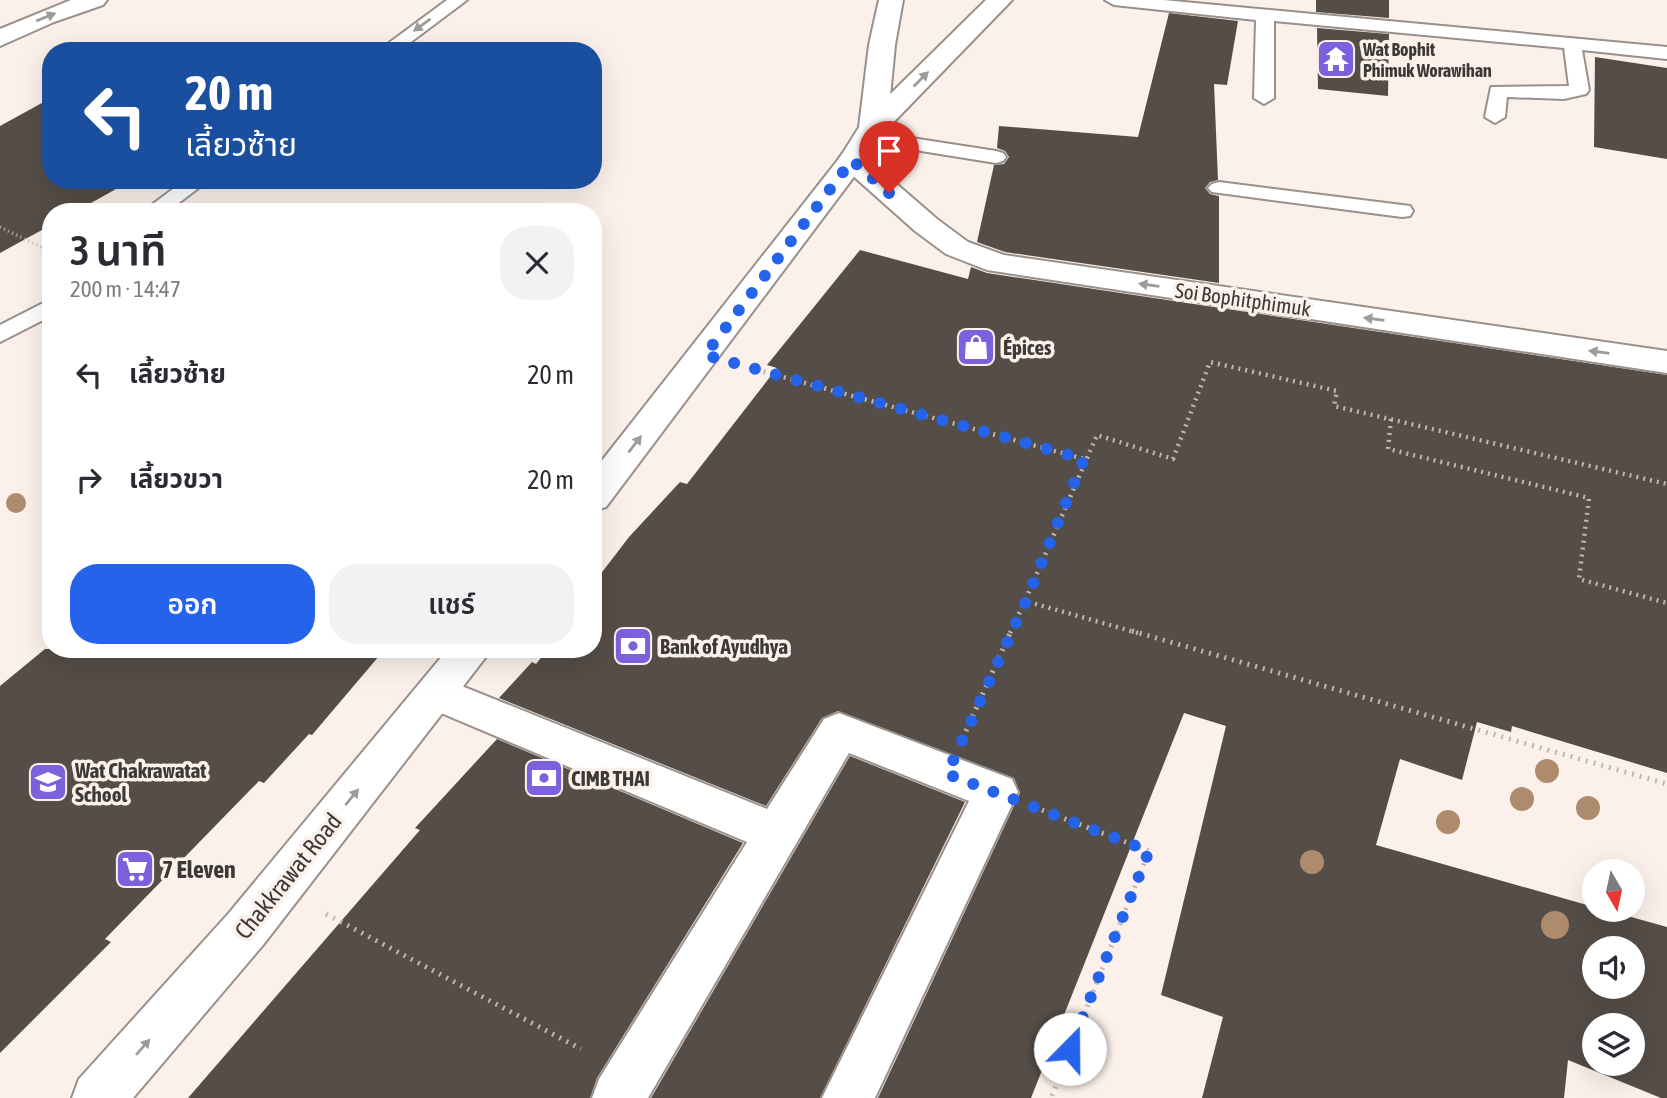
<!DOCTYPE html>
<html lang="th">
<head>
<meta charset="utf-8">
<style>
  body { margin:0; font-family:"Asap Condensed","Noto Sans Thai",sans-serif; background:#f2f2f3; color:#2b2b33; height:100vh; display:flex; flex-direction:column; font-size:26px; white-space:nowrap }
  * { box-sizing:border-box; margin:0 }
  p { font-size:23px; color:#7c7c81 }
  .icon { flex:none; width:38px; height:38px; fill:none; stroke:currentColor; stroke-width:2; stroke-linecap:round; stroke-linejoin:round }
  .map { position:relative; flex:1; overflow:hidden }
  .side { position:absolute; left:42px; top:203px; width:560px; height:455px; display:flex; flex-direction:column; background:#fff; border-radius:28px; box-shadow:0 7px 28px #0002 }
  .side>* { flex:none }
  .top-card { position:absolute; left:42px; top:42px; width:560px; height:147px; border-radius:28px; box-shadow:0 7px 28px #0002; background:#1a4fa0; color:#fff; overflow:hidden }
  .needle { width:46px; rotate:171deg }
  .buttons { position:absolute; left:1582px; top:859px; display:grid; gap:14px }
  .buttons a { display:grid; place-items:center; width:63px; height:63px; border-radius:50%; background:#fff; box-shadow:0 7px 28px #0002; font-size:35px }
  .pin { position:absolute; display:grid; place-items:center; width:60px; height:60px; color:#fff; margin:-72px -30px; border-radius:50% 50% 50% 0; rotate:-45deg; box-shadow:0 0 7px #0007 }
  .pin .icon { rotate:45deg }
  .me { position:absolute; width:77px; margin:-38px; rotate:22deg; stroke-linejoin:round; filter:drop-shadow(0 0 5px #0008) }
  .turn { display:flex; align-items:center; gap:24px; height:147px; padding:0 28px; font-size:32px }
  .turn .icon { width:91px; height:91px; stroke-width:2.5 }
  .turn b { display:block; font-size:49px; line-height:60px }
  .round { display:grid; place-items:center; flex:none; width:74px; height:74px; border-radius:28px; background:#f2f2f3 }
  .summary { display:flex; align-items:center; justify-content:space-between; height:119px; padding:0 28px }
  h1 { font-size:42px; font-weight:600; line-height:52px }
  .button { display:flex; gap:14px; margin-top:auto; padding:14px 28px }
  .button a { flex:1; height:80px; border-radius:28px; background:#2563eb; color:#fff; font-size:28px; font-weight:600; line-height:80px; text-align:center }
  .button a+a { background:#f2f2f3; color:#2b2b33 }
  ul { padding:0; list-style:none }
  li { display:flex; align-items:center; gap:21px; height:105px; padding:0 28px }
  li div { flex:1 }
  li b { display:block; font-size:26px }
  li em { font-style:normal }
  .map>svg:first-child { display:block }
  .building { fill:#554d47; fill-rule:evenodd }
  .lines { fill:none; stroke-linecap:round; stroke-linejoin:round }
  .service-casing { stroke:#9a908b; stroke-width:4 }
  .minor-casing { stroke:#9a908b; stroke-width:4 }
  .primary-casing { stroke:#9a908b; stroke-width:4 }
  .path-far2 { stroke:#c0b7b2; stroke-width:3.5; stroke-dasharray:1 3.5; stroke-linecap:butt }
  .path-far1 { stroke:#c0b7b2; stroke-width:4.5; stroke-dasharray:2 5; stroke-linecap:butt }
  .path { stroke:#c0b7b2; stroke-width:5; stroke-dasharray:2 6; stroke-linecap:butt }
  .service { fill:#fff; fill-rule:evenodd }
  .minor { fill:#fff; fill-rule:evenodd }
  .primary { fill:#fff; fill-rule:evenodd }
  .tree { fill:#af8b6e }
  .oneway { fill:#9e9c9b }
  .route { stroke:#2563eb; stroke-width:12; stroke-dasharray:0 21.6 }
  .labels { text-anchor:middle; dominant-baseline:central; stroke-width:7; stroke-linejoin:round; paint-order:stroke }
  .far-poi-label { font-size:18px; font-weight:bold; fill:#3d3937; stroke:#fbf0ea; text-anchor:start }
  .street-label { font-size:21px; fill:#3d3937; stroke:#fbf0ea }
  .poi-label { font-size:21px; font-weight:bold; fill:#3d3937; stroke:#fbf0ea; text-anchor:start }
  .near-poi-label { font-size:24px; font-weight:bold; fill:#3d3937; stroke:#fbf0ea; text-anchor:start }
  .near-street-label { font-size:24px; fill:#3d3937; stroke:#fbf0ea }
</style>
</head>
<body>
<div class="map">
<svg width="1667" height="1098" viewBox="0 0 1667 1098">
  <rect width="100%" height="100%" fill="#fbf0ea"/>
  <g class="building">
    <path d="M 1316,0 L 1389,0 L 1389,18 L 1316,12 Z"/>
    <path d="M 1169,13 L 1238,21 L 1227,85 L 1214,84 L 1218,180 L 1210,182 L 1205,188 L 1210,194 L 1219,196 L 1219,283 L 1005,252 L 977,242 L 994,165 L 1004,164 L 1009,157 L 1005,151 L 997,148 L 999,126 L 1138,137 Z"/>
    <path d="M 1317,28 L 1389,34 L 1388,96 L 1318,89 Z"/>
    <path d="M 1595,57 L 1667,68 L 1667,159 L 1594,147 Z"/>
    <path d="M 51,98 L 51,180 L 132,180 L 75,212 L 51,212 L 51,225 L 0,253 L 0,126 Z"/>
    <path d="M 860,250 L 968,279 L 971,267 L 987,273 L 1667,375 L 1667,773 L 1512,726 L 1511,732 L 1477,722 L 1462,780 L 1400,759 L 1376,845 L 1594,907 L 1594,910 L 1606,910 L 1667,927 L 1667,1098 L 1661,1098 L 1568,1060 L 1564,1098 L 1202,1098 L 1223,1017 L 1161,995 L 1226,726 L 1184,713 L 1031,1098 L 878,1098 L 1020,793 L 1014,778 L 838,711 L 822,718 L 766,806 L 499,698 L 532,662 L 536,664 L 548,649 L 593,649 L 593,584 L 629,537 L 680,482 L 687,484 L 777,368 L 767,365 ZM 1594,948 L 1633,948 L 1633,987 L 1594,987 ZM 1594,1026 L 1633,1026 L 1633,1064 L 1594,1064 Z"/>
    <path d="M 45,649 L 385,649 L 312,735 L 309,734 L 264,783 L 259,781 L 105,939 L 111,942 L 0,1053 L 0,686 Z"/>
    <path d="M 497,739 L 743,843 L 597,1078 L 590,1098 L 188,1098 L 420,830 L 415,828 Z"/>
    <path d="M 850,756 L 965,802 L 820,1098 L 651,1098 Z"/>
  </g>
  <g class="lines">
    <g class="service-casing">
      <g id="service">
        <path d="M 447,0 L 467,0 L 399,51 L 378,51 Z"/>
        <path d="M 1105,0 L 1163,0 L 1667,47 L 1667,59 L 1582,50 L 1589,90 L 1586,94 L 1564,99 L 1507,97 L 1505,117 L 1495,123 L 1485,117 L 1491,87 L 1569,86 L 1564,48 L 1274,21 L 1274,98 L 1264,104 L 1254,98 L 1256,20 L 1114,5 Z"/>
        <path d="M 866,131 L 996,151 L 1003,153 L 1006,157 L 1003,161 L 996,163 L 859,141 L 856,137 L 859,133 Z"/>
        <path d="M 185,180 L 209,180 L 167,212 L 142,212 Z"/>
        <path d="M 1219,182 L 1402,205 L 1410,206 L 1413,211 L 1410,216 L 1402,217 L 1212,192 L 1208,188 L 1212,184 Z"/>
        <path d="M 51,299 L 51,316 L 0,342 L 0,325 Z"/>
      </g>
    </g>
    <g class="minor-casing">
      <g id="minor">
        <path d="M 71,0 L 107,0 L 103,5 L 54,22 L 0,46 L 0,29 Z"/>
        <path d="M 879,0 L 903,0 L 895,45 L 887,127 L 883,133 L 873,135 L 863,133 L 859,127 L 869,45 Z"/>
        <path d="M 852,152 L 862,154 L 937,219 L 968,242 L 1004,255 L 1667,351 L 1667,373 L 987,270 L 946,254 L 915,231 L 842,166 L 838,160 L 842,154 Z"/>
        <path d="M 437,676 L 767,809 L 824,719 L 839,713 L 1012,779 L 1018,792 L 875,1098 L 822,1098 L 969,801 L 849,753 L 648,1098 L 592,1098 L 599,1079 L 747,842 L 422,705 L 416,693 L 422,681 Z"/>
      </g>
    </g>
    <g class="primary-casing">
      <g id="primary">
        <path d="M 986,0 L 1012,0 L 884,132 L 862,166 L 606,507 L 593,511 L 593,472 L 841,156 L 863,121 Z"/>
        <path d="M 448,649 L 492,649 L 263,945 L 133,1098 L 72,1098 L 79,1079 L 229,913 Z"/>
      </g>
    </g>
    <path class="path-far2" d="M 0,227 L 51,252"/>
    <g class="path-far1">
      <path d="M 750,368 L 1084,459"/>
      <path d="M 1391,419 L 1388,449 L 1589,498 L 1579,579 L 1667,603"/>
      <path d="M 1010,633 L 1025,601"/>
      <path d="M 1138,633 L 1025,601 L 1097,435 L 1173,459 L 1210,362 L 1337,391 L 1334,406 L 1667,484"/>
    </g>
    <g class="path">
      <path d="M 1132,631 L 1667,784"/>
      <path d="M 966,731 L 1011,631"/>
      <path d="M 1042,810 L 1149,851 L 1051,1098"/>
      <path d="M 326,914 L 581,1049"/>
    </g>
    <use href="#service" class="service"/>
    <use href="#minor" class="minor"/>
    <use href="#primary" class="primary"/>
  </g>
  <g class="tree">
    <circle cx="16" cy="503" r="10"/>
    <circle cx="1547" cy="771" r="12"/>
    <circle cx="1522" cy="799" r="12"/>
    <circle cx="1588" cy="808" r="12"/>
    <circle cx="1448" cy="822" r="12"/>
    <circle cx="1312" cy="862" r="12"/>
    <circle cx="1555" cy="925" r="14"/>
  </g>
  <defs><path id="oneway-solid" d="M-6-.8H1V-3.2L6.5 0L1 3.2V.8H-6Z" transform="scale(1.75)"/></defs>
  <g class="oneway">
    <use href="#oneway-solid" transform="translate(46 17) rotate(-22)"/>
    <use href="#oneway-solid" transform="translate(422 25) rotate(144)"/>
    <use href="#oneway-solid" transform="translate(921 79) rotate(-45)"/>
    <use href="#oneway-solid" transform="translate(1149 285) rotate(-172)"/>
    <use href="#oneway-solid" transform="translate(1374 319) rotate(-172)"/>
    <use href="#oneway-solid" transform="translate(1599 352) rotate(-172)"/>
    <use href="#oneway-solid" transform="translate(635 444) rotate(-52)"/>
    <use href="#oneway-solid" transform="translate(352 797) rotate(-51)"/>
    <use href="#oneway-solid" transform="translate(143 1047) rotate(-49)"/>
  </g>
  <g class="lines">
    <path class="route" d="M 889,193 L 852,160 L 705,355 L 1084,459 L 1026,601 L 947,774 L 1149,851 L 1070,1049"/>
  </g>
  <defs>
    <g id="temple-square" transform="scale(2.0125)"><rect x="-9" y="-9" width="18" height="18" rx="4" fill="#7c61dc" stroke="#fbf0ea"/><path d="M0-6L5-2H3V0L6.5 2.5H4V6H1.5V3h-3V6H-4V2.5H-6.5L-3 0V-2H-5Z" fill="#fff"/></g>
    <g id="shop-square" transform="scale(2.0125)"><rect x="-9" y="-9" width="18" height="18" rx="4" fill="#7c61dc" stroke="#fbf0ea"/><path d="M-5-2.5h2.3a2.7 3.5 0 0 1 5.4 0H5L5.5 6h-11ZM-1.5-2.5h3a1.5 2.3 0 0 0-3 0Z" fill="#fff"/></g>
    <g id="bank-square" transform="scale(2.0125)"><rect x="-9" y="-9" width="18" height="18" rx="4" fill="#7c61dc" stroke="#fbf0ea"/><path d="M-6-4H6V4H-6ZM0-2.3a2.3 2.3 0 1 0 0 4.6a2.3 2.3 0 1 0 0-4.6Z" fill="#fff"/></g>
    <g id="school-square" transform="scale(2.0125)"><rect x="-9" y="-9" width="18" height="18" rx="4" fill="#7c61dc" stroke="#fbf0ea"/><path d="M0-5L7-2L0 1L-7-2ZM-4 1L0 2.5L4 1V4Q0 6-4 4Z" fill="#fff"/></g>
    <g id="supermarket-square" transform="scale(2.0125)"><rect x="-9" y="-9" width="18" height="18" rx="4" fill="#7c61dc" stroke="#fbf0ea"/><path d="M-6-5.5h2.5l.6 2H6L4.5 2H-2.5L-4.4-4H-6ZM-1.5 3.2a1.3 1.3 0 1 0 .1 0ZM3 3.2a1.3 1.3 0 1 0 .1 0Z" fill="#fff"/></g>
  </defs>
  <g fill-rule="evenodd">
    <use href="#temple-square" x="1336" y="59"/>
    <use href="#shop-square" x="976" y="347"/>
    <use href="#bank-square" x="633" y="646"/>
    <use href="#bank-square" x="544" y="778"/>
    <use href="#school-square" x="48" y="782"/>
    <use href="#supermarket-square" x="135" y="869"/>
  </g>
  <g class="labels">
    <g class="far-poi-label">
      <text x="1363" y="49">Wat Bophit<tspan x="1363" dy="21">Phimuk Worawihan</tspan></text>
    </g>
    <g class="street-label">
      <text transform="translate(1243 299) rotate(8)">Soi Bophitphimuk</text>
    </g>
    <g class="poi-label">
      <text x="1003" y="347">Épices</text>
      <text x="660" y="646">Bank of Ayudhya</text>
      <text x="75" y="770">Wat Chakrawatat<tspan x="75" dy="24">School</tspan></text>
      <text x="571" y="778">CIMB THAI</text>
    </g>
    <g class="near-poi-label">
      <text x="162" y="869">7 Eleven</text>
    </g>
    <g class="near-street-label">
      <text transform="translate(288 876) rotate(-51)">Chakkrawat Road</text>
    </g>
  </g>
</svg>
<div class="buttons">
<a><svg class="needle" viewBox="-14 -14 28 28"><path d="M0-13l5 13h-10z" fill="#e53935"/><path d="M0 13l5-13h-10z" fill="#7c7c81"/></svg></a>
<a><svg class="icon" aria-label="sound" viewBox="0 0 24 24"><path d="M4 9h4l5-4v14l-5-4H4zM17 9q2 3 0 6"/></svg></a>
<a><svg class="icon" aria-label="layers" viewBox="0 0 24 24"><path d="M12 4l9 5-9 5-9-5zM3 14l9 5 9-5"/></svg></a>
</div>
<div class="pin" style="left:889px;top:193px;background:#d93025"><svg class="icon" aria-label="arrive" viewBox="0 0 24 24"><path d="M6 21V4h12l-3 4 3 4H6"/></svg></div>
<svg class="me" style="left:1070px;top:1049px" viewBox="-20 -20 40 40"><circle r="19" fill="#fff"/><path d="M0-13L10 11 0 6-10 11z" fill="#2563eb"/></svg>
<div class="top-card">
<div class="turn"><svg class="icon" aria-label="left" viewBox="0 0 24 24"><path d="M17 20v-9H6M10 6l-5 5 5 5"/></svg><div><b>20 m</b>เลี้ยวซ้าย</div></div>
</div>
<section class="side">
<div class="summary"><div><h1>3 นาที</h1><p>200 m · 14:47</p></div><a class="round"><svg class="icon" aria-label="close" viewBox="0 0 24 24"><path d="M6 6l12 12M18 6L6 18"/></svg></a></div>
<ul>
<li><svg class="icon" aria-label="left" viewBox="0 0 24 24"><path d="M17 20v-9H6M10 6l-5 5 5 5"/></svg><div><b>เลี้ยวซ้าย</b></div><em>20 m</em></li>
<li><svg class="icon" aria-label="right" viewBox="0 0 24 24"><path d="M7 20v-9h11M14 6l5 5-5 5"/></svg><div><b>เลี้ยวขวา</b></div><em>20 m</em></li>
</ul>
<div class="button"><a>ออก</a><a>แชร์</a></div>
</section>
</div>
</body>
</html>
